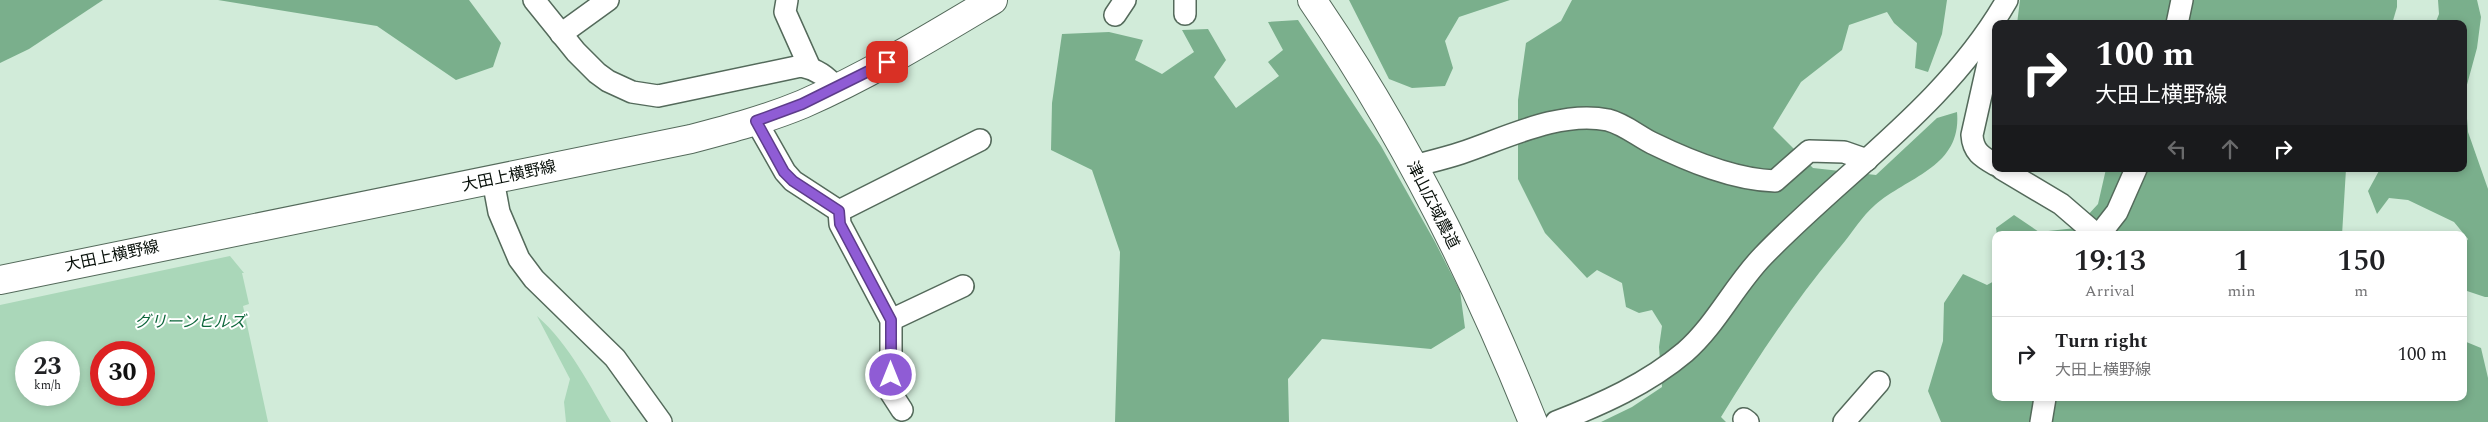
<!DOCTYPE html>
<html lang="en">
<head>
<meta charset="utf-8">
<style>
  body { margin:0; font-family:Spectral,"Noto Sans JP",serif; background:#f6f6f6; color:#202124; height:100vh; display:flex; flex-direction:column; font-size:19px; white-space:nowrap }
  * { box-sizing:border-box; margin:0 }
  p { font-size:16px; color:#757577 }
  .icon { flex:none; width:28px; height:28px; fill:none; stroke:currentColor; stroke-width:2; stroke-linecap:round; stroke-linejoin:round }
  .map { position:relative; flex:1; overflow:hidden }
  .details { position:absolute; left:1992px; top:231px; width:475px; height:170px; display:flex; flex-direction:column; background:#fff; border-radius:10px; box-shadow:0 2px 8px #0003 }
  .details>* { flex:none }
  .hud { position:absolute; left:1992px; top:20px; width:475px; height:152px; border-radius:10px; box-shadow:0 2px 8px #0003; background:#202124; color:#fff; overflow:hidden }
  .speed { position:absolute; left:15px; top:341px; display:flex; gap:10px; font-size:25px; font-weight:700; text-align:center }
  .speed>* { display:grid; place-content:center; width:65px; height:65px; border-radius:50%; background:#fff; box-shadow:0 2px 8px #0003; line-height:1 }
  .speed small { font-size:12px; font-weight:400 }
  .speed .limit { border:8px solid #d22; background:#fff; color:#111 }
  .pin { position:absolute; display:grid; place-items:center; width:42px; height:42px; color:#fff; margin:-21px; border-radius:10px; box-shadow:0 2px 8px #0006 }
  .me { position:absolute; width:55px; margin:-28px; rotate:0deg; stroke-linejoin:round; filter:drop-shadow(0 0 4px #0008) }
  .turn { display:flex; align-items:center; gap:18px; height:105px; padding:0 20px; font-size:22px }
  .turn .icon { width:65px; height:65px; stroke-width:2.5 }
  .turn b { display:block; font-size:35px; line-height:42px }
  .lanes { display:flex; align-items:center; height:48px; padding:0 20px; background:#0003; justify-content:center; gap:25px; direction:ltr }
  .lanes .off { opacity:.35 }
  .eta { display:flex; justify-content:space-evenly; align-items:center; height:85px; text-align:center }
  .eta b { font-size:30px; font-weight:600; line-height:35px }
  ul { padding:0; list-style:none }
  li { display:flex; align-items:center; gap:15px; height:75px; padding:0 20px; border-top:1px solid #e0e0e0 }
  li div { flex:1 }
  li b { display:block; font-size:19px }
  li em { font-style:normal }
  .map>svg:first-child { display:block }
  .green { fill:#aad7b9; fill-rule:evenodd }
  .forest { fill:#7aaf8c }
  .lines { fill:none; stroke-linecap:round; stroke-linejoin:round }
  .street-casing { stroke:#546a5b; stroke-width:24 }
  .secondary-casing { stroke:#546a5b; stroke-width:30 }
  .street { stroke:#fff; stroke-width:21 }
  .secondary { stroke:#fff; stroke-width:28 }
  .route-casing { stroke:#5d3c8a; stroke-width:12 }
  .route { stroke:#8f5cd5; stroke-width:9 }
  .labels { text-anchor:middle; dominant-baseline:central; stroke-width:4; stroke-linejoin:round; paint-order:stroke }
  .street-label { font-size:16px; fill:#070f09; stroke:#fff }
  .park-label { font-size:16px; font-style:italic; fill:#0f673c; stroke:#fff }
</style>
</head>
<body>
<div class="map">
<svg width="2488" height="422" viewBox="0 0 2488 422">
  <rect width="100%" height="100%" fill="#d1ebd9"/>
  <g class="green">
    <path d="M 230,256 L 244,273 L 242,273 L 249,304 L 243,306 L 268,422 L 0,422 L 0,305 ZM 26,352 L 69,352 L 69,395 L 26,395 ZM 101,352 L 144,352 L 144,395 L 101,395 Z"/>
    <path d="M 537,316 C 569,344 590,386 611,422 L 566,422 L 564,402 L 570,379 Z"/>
  </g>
  <g class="forest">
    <path d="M 0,0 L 103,0 L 29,49 L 0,63 Z"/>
    <path d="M 218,0 L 469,0 L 501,43 L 493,67 L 456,80 L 377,26 Z"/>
    <path d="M 1349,0 L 1510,0 L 1459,17 L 1445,41 L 1453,68 L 1445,86 L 1412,88 L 1389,79 Z"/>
    <path d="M 1572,0 L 1947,0 L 1942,34 L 1928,72 L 1915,68 L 1917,43 L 1894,23 L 1887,12 L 1849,25 L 1842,50 L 1801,82 L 1773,128 L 1813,168 L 1876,175 L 1937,118 L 1957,112 C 1962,167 1909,176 1875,205 C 1862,216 1852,233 1841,246 C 1796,299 1758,357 1721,417 L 1726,422 L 1601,422 L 1632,407 L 1662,387 L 1659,347 L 1662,326 L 1652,310 L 1639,313 L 1626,307 L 1622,283 L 1597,270 L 1587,278 L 1545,233 L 1518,179 L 1518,100 L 1526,43 L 1561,21 Z"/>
    <path d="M 2020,0 L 2397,0 L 2397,7 L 2392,24 L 2017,24 Z"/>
    <path d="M 2438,0 L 2477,0 L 2481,17 L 2477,48 L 2465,92 L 2468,132 L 2488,189 L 2488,297 L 2485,297 L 2464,290 L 2464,245 L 2468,239 L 2454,222 L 2408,200 L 2389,198 L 2377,214 L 2368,191 L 2380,169 L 2464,169 L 2464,24 L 2435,24 L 2439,14 Z"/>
    <path d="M 1298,20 L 1381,146 L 1435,242 L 1460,291 L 1465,328 L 1431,349 L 1322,339 L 1288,379 L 1289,422 L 1115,422 L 1120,252 L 1092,170 L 1051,150 L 1052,103 L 1062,34 L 1109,32 L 1143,40 L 1135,60 L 1162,74 L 1194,52 L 1182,30 L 1208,29 L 1226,60 L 1214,77 L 1236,108 L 1279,76 L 1268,62 L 1283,50 L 1268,22 Z"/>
    <path d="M 2106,169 L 2346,169 L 2342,235 L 1997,235 L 1996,228 L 2014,215 L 2039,232 L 2076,228 L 2098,204 Z"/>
    <path d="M 1963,274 L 1987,285 L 1996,280 L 1996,398 L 2464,398 L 2464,341 L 2481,348 L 2488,378 L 2488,422 L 1941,422 L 1928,391 L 1943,341 L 1944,303 Z"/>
  </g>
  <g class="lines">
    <g class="street-casing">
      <g id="street">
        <path d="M 534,0 L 576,52 L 597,73 L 608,81 L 632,92 L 658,96 L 801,66 C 816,69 827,76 836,88"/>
        <path d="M 787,0 L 785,12 L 810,68"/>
        <path d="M 1185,0 L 1185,14"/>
        <path d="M 1115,15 L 1125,0"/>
        <path d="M 2177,24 L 2182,0"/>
        <path d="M 1989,32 L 1992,46 L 1972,135 C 1973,152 1982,157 1996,165"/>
        <path d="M 561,34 L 608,0"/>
        <path d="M 756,121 L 785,172 L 793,181 L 839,211"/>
        <path d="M 1414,166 C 1429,162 1446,158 1461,153 C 1506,138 1560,110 1608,120 C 1624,124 1638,136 1652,143 C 1689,161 1734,180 1775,181 L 1809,151 L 1844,152 L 1867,160"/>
        <path d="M 2002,169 L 2061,204 L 2097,235"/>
        <path d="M 493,180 L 499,212 L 519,259 L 534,279 L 615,358 L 661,422"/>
        <path d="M 839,211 L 840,224 L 891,320 L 891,393 L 902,410"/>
        <path d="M 839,211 L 980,140"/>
        <path d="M 2099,235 L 2117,212 L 2136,169"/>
        <path d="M 891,320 L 963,286"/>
        <path d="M 1744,419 L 1748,422"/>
        <path d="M 1556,422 C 1602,404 1647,384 1685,352 C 1716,325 1734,286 1763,256 C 1845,171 1947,105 2007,0"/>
        <path d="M 1844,422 L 1879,382"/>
        <path d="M 2041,422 L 2045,398"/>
      </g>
    </g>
    <g class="secondary-casing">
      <g id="secondary">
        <path d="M 1312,0 C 1402,131 1474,275 1533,422"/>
        <path d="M 0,280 L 691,139 C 729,129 767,119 803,104 C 869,75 931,37 993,0"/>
      </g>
    </g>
    <use href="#street" class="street"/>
    <use href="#secondary" class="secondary"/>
  </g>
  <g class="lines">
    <g class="route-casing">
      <path id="route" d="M 887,62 L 802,104 L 756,121 L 784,172 L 793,181 L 839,211 L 840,224 L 891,320 L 891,375"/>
    </g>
    <use href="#route" class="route"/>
  </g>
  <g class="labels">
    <g class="street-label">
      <text transform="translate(509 176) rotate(-12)">大田上横野線</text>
      <text transform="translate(1433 205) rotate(63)">津山広域農道</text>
      <text transform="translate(112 256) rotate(-12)">大田上横野線</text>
    </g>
    <g class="park-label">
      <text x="190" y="322">グリーンヒルズ</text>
    </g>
  </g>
</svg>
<div class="speed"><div>23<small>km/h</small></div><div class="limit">30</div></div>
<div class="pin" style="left:887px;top:62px;background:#d93025"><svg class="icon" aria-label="arrive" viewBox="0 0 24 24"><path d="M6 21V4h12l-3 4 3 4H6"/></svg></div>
<svg class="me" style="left:891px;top:375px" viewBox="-20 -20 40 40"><circle r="17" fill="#8f5cd5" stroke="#fff" stroke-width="3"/><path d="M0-11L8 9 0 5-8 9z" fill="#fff"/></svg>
<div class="hud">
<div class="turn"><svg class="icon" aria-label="right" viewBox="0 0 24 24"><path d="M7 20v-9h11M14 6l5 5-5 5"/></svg><div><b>100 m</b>大田上横野線</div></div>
<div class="lanes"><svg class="icon off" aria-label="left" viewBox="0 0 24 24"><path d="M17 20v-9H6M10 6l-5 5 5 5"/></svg><svg class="icon off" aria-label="ahead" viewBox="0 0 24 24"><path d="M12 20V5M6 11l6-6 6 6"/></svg><svg class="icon" aria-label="right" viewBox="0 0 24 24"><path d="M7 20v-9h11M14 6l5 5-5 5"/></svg></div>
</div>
<section class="details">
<div class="eta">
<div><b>19:13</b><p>Arrival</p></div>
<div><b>1</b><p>min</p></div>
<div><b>150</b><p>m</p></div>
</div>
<ul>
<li><svg class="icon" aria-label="right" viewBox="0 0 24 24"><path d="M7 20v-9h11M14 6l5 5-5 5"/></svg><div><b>Turn right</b><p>大田上横野線</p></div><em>100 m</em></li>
</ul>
</section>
</div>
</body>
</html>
